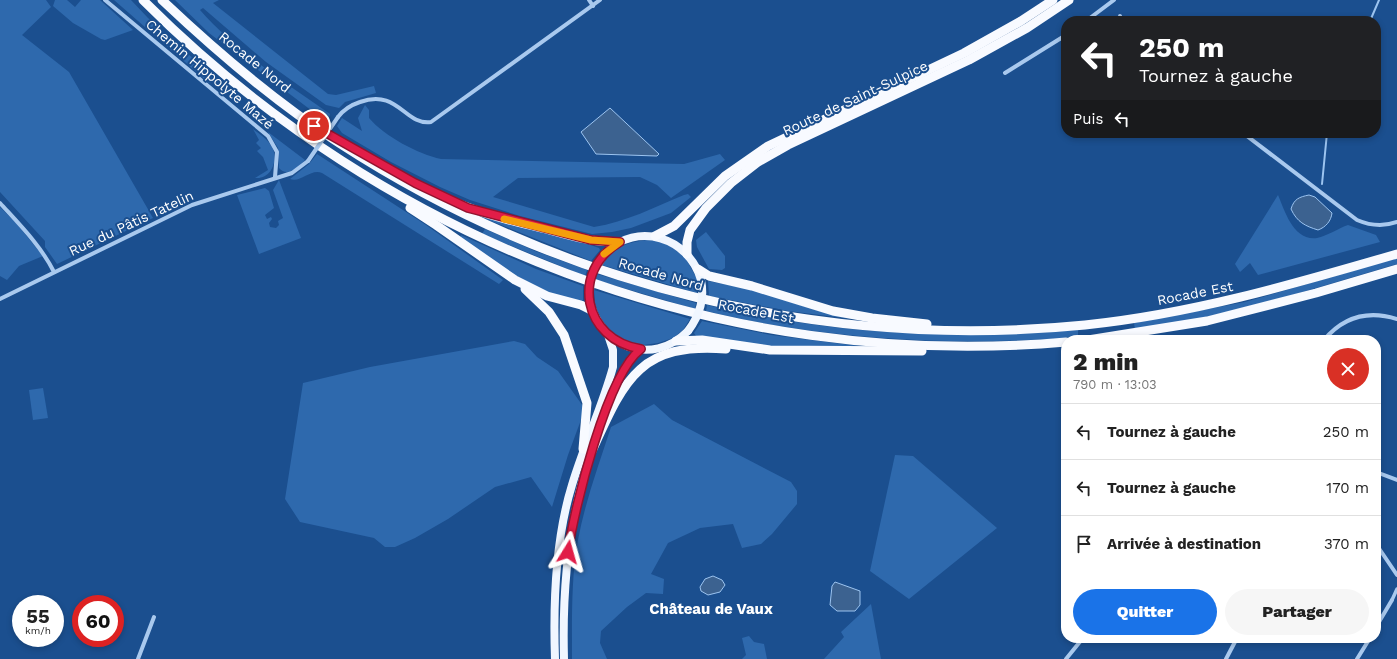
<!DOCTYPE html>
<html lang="fr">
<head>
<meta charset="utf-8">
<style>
  body { margin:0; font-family:"Work Sans",sans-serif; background:#f6f6f6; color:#222; height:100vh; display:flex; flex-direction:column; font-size:15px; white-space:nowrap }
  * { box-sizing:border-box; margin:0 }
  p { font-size:13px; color:#767676 }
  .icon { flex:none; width:22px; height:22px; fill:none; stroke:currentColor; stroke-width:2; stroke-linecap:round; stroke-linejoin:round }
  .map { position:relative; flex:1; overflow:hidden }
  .drawer { position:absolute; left:1061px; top:335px; width:320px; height:308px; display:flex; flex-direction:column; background:#fff; border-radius:16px; box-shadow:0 2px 6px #0003 }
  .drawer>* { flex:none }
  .banner { position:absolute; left:1061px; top:16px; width:320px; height:122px; border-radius:16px; box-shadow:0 2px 6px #0003; background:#202124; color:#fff; overflow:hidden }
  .speed { position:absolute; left:12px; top:595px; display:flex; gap:8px; font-size:20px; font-weight:700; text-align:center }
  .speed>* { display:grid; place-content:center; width:52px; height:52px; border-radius:50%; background:#fff; box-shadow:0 2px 6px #0003; line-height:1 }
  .speed small { font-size:10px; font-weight:400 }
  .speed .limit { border:6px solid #d22; background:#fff; color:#111 }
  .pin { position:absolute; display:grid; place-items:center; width:34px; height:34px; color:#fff; margin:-17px; border:2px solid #fff; border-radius:50%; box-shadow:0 1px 4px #0007 }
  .me { position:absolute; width:44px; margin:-22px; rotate:8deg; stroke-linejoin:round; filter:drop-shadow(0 0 3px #0008) }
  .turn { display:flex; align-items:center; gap:14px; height:84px; padding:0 12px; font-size:18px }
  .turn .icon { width:52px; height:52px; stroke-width:2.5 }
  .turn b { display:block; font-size:28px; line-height:34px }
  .then { display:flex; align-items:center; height:38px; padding:0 12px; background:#0003; gap:8px; font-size:15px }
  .round { display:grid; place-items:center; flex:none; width:42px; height:42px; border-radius:21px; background:#f6f6f6 }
  .overview { display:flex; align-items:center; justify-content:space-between; height:68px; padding:0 12px }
  h1 { font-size:24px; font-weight:800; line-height:30px }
  .button { display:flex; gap:8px; margin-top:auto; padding:8px 12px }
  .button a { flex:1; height:46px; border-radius:24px; background:#1a73e8; color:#fff; font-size:16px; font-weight:800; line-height:46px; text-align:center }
  .button a+a { background:#f6f6f6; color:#222 }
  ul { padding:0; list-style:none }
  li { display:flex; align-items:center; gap:12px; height:56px; padding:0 12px; border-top:1px solid #e0e0e0 }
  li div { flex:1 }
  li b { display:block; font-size:15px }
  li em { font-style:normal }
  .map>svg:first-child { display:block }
  .green { fill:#2e69ad }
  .water { fill:#3c6290; stroke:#9cc4f0 }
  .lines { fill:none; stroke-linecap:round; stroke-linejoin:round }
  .stream { stroke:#9cc4f0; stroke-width:2 }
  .pedestrian { stroke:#a9c9ee; stroke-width:3.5 }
  .minor { stroke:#a9c9ee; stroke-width:4 }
  .primary { stroke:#f0f6ff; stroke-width:8 }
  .trunk { stroke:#f8faff; stroke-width:9 }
  .minor-bridge { stroke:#a9c9ee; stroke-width:4 }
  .primary-bridge { stroke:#f0f6ff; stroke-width:8 }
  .route-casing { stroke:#92132f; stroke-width:10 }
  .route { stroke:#e11d48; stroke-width:7 }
  .slow { stroke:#f59e0b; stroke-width:7 }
  .labels { text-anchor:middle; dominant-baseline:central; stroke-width:4; stroke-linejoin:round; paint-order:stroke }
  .street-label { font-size:14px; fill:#fff; stroke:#1b4f8f }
  .neighbourhood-label { font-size:15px; font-weight:bold; fill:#fff; stroke:#1b4f8f }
</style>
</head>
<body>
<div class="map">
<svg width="1397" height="659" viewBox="0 0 1397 659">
  <rect width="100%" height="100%" fill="#1b4f8f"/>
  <g class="green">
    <path d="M 0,0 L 46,0 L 51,7 L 22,35 L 69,72 L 153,218 L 57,264 L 45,247 L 45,241 L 0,192 Z"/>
    <path d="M 55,0 L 67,0 L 75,7 L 81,0 L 100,0 L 133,30 L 105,40 L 101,39 L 73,23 L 53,6 Z"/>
    <path d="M 114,0 L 131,0 L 148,18 L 217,80 L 209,83 Z"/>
    <path d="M 175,0 L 219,0 L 213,3 L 328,94 L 336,95 L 374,86 L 376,93 L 345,102 L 339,108 L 326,105 L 266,62 L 203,8 L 200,10 C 236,51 285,83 330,114 L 328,122 L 324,120 L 209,33 Z"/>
    <path d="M 365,105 L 369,110 L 369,118 C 384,136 418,154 441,159 L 684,164 L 720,154 L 725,160 L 671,198 L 657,185 L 640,177 L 518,178 L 493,197 L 594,227 C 626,222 655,207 684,195 L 688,194 L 691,197 L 671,213 L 631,228 L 612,232 L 592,234 L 520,216 L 470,200 L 440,187 L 391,162 L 342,133 L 337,126 L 342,118 L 362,131 L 358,118 Z"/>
    <path d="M 253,129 C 259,134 266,138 270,144 C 280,156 273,180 255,178 L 268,170 L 263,157 L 257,151 L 261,148 L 256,143 L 259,140 Z"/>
    <path d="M 268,132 L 305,160 C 299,167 287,178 279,168 L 278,148 Z"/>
    <path d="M 317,154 L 426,225 L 503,280 L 499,284 L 322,173 C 311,168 301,183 290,179 L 309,164 Z"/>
    <path d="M 279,180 L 301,238 L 259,254 L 237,195 L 265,188 L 269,191 L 274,208 L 265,215 L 267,219 L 271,217 L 272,219 L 269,223 L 270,227 L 276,228 L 279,225 L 278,221 L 283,218 L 273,190 Z"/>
    <path d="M 1278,195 C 1285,211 1293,241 1317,238 C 1327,236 1339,228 1348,225 L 1376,235 L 1380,242 L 1258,275 L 1250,263 L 1240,272 L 1235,264 Z"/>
    <path d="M 0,207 L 16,223 L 43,256 L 19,266 L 7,280 L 0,276 Z"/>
    <path d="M 481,217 L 585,243 L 599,248 L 600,250 L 591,261 Z"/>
    <path d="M 485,229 L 535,251 L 587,270 L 585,276 L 482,234 Z"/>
    <path d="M 706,232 L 725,256 L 725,268 L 722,270 L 709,269 L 697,247 L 696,240 Z"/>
    <path d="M 461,235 L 536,269 L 583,286 L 583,300 L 581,301 L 555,295 L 522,281 L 460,238 Z"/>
    <path d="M 647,240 L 658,241 L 670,246 L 685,257 L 697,279 L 697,293 L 602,265 C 612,248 627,242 647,240 Z"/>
    <path d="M 1397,258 L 1397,264 L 1289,296 L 1211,316 L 1135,330 L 1134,323 L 1245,302 Z"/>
    <path d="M 597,274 L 696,303 L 695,309 L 596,280 Z"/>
    <path d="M 708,281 L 749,289 L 819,311 L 869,321 L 788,311 L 709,296 Z"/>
    <path d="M 594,290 L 690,319 L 683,330 L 673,338 L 658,343 L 643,345 L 628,342 L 612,333 L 602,321 L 594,304 L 595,304 Z"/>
    <path d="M 707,305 C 829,334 953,340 1078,330 L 1078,337 C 981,345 882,342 786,327 C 759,323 732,317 706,311 Z"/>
    <path d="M 702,321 L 771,335 L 867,347 L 783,348 L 696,336 L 694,333 Z"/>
    <path d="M 514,341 L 525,344 L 537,357 L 558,371 L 585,409 L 568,455 L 552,507 L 531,477 L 495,487 L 448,519 L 415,538 L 395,547 L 385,547 L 374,538 L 300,522 L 285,499 L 303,383 L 370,367 Z"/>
    <path d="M 43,388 L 48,418 L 33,420 L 29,390 Z"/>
    <path d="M 654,404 L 672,420 L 791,482 L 797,491 L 797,504 L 772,534 L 761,544 L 742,548 L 733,524 L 700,528 L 668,543 L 651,574 L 664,579 L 663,594 L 646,593 L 627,607 L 601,631 L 600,643 L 607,659 L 572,659 C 572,623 571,576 578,540 C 585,502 599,464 611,427 Z"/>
    <path d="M 895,455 L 913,456 L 997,528 L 909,599 L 870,571 Z"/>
    <path d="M 871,604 L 881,659 L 824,659 L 844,637 L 841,632 Z"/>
    <path d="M 749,636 L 754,642 L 764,644 L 767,659 L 742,659 L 746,655 L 742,638 Z"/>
  </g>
  <g class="water">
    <path d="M 610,108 L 659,154 L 657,156 L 596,154 L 581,132 Z"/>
    <path d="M 1309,195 L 1315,197 L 1332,213 C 1331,221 1326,227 1318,230 C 1305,226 1297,222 1291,209 C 1294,199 1299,197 1309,195 Z"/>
    <path d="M 713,576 L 722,580 L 725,585 L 720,592 L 708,595 L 701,591 L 700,587 L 705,579 Z"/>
    <path d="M 835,582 L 860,591 L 860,605 L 855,611 L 837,611 L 830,605 L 832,586 Z"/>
  </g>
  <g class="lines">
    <g class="stream">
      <path d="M 1370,21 L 1379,0"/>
      <path d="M 1322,184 L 1327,133"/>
    </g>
    <path class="pedestrian" d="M 1392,600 L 1397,589"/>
    <g class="minor">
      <path d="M 105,0 L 268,136 L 277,152 L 275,177"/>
      <path d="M 589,0 L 593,6"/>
      <path d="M 1120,16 L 1121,21"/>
      <path d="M 1086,21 L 1114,0"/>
      <path d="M 1005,73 L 1066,35"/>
      <path d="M 338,117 C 344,109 351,105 360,102 C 398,88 405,126 431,122 L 600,0"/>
      <path d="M 1243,133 L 1357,220 C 1371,226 1383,227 1397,222"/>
      <path d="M 0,203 C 20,225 41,246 54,272"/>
      <path d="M 0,299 L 192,205 L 292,173 L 308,161"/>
      <path d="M 1324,340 C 1344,316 1368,310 1397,319"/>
      <path d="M 1376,472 L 1397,480"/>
      <path d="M 1376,544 L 1397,575"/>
      <path d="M 1376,627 L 1392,600"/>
      <path d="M 138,659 L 154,617"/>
      <path d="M 1066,659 L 1083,638"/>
      <path d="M 1226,659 L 1237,638"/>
      <path d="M 1357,659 L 1370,638"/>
    </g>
    <g class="primary">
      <path d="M 605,253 C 637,221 689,237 701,280"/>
      <path d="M 589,298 C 599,347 651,368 688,331"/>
      <path d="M 605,414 C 613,394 622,363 641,349"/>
      <path d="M 555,659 C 553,602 555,540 572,485 C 584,445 602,407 613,367 L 613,350 L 608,335"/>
      <path d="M 564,659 C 562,587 568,516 593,448"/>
    </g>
    <g class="trunk">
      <path d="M 143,0 C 385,243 723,372 1066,342"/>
      <path d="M 162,0 C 217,52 275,102 339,143 C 559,286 823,351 1085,325 C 1192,314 1294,284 1397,254"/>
      <path d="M 439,195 C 471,211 507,220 542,228 C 568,235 593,243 620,242"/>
      <path d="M 410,208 L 436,225 L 515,280 L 547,296 L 581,305 L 591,310"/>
      <path d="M 655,236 L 674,226 L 725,176 L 768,146 L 964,53 L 1021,21 L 1053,0"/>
      <path d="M 687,254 L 687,242 L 690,230 L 706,208 L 731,183 L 758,162 L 788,145 L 969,60 L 1027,28 L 1069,0"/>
      <path d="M 698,269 L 709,276 L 752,286 L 833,311 L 872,318 L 927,324"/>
      <path d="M 525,289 L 549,312 L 564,335 L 587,403 L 583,449"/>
      <path d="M 1088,340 L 1207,321 L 1316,293 L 1397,269"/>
      <path d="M 676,341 L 702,340 L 770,350 L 922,351"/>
      <path d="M 591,453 C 624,381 638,342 726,349"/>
    </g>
    <path class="minor-bridge" d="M 308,161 L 338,117"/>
    <g class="primary-bridge">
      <path d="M 589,298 L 592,274 L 605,253"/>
      <path d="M 688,331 C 700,315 705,299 701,280"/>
    </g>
  </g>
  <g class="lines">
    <g class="route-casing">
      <path id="route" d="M 314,126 L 415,183 L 468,208 L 591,240 L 620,242 C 570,271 583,340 641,349 C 607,374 574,509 568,552"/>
    </g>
    <use href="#route" class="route"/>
    <path class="slow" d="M 504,219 L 591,240 L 620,242 L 604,254"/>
  </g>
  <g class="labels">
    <g class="street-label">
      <text transform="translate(255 62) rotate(39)">Rocade Nord</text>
      <text transform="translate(210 74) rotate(40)">Chemin Hippolyte Mazé</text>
      <text transform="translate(855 98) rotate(-25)">Route de Saint-Sulpice</text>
      <text transform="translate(131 223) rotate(-25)">Rue du Pâtis Tatelin</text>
      <text transform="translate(661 274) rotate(16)">Rocade Nord</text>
      <text transform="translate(1195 293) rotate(-11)">Rocade Est</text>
      <text transform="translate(756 311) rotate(11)">Rocade Est</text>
    </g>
    <g class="neighbourhood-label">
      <text x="711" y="609">Château de Vaux</text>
    </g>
  </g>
</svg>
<div class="speed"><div>55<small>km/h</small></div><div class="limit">60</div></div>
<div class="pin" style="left:314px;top:126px;background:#d93025"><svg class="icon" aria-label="arrive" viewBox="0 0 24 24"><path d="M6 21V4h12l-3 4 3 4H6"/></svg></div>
<svg class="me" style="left:568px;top:552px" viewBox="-20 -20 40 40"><path d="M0-17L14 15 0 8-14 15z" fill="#e11d48" stroke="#fff" stroke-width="4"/></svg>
<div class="banner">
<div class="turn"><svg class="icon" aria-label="left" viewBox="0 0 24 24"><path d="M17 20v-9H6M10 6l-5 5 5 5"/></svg><div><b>250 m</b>Tournez à gauche</div></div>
<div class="then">Puis<svg class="icon" aria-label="left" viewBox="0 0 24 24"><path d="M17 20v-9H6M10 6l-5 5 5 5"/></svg></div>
</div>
<section class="drawer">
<div class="overview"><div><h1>2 min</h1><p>790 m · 13:03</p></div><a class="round" style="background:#d93025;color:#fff"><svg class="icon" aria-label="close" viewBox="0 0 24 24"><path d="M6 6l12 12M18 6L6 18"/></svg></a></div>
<ul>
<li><svg class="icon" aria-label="left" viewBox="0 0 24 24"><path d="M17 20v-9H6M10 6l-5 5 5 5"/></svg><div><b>Tournez à gauche</b></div><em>250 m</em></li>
<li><svg class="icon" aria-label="left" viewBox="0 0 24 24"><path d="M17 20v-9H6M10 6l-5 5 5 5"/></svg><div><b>Tournez à gauche</b></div><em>170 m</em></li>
<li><svg class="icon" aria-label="arrive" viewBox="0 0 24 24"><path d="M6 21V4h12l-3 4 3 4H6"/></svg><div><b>Arrivée à destination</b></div><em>370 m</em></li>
</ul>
<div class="button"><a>Quitter</a><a>Partager</a></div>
</section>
</div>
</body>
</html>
